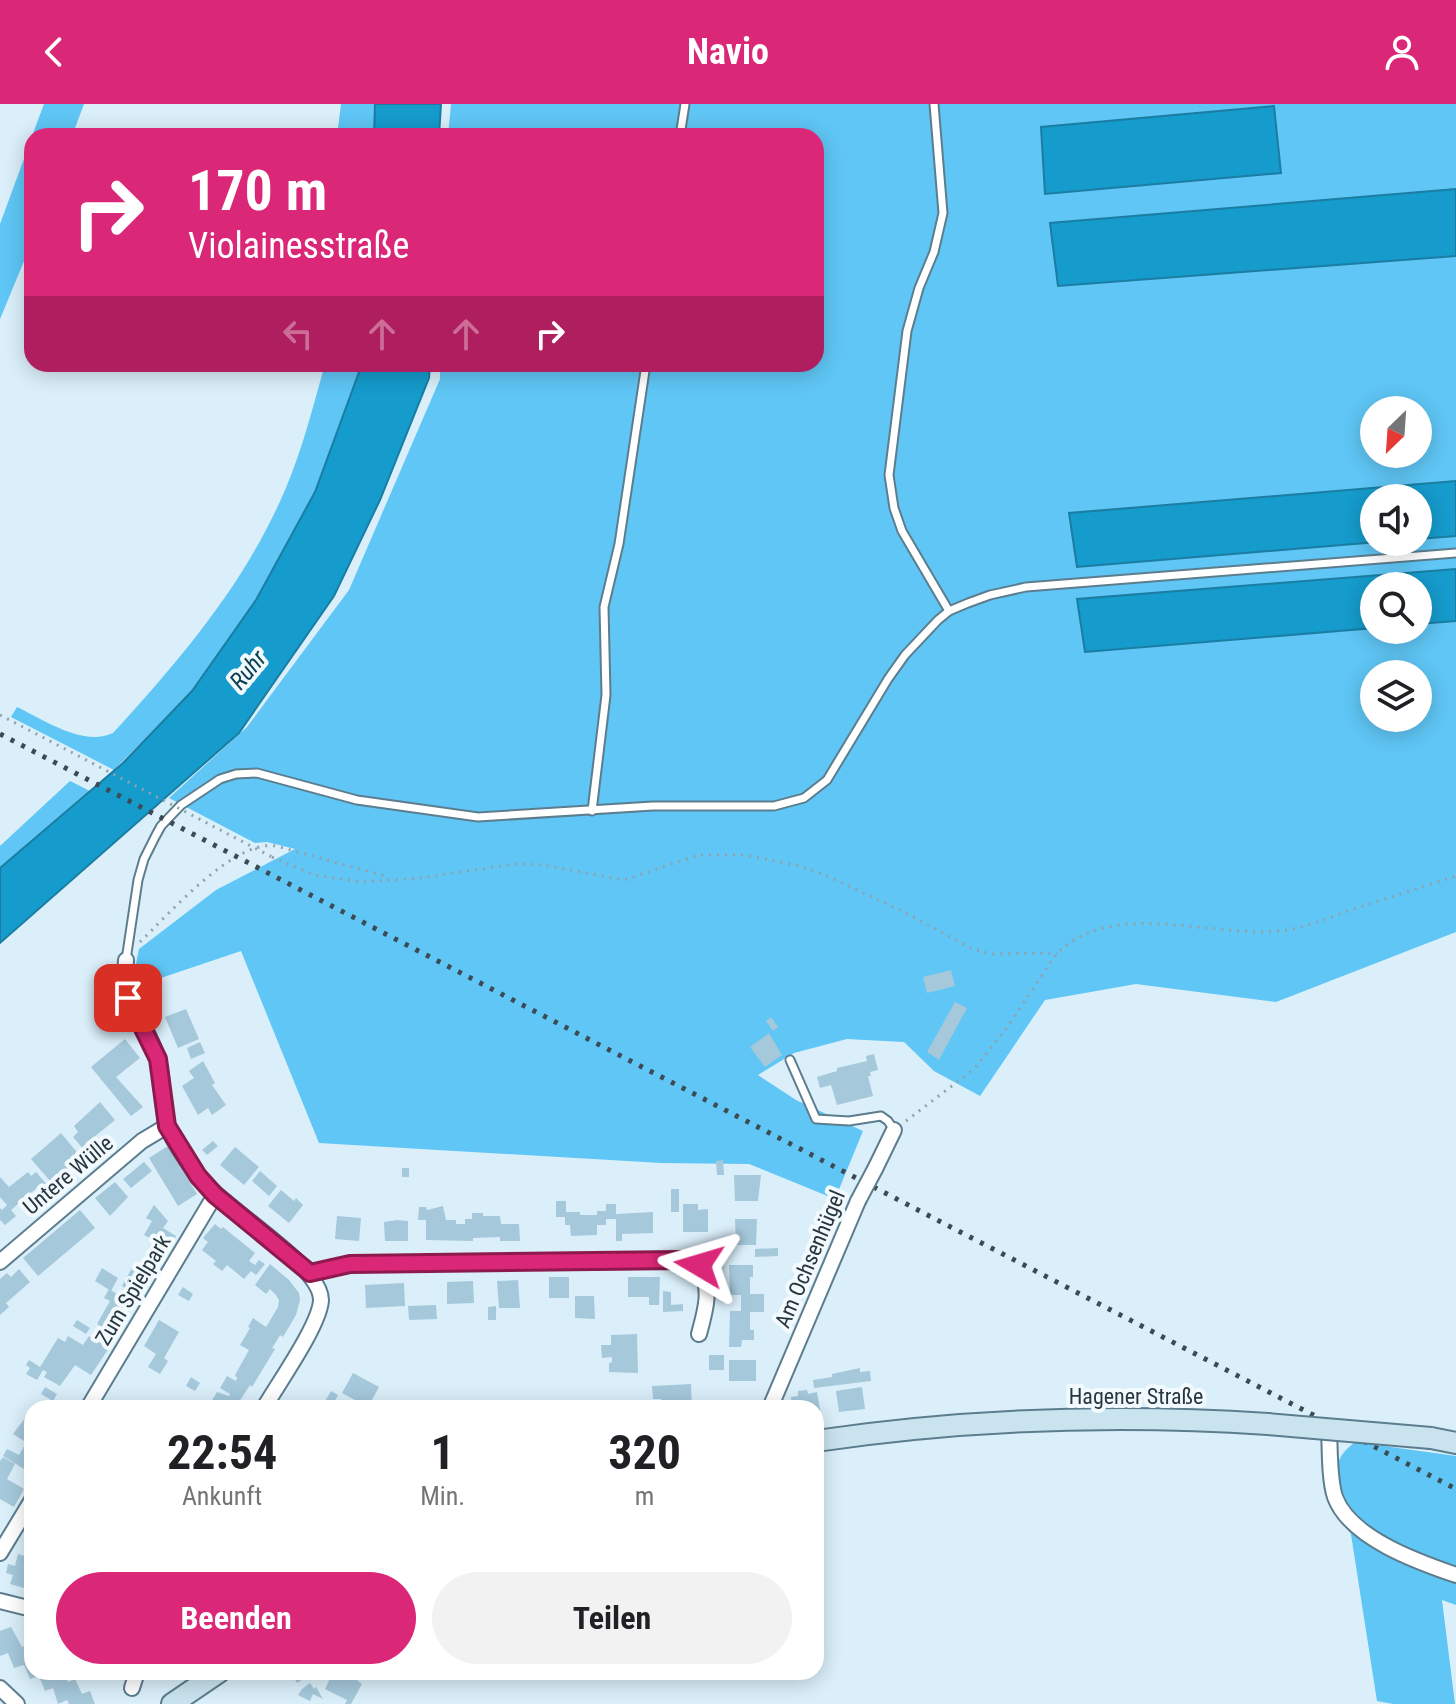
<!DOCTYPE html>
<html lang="de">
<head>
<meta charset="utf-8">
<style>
  body { margin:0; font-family:"Roboto Condensed",sans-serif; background:#f2f2f2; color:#202124; height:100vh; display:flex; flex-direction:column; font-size:30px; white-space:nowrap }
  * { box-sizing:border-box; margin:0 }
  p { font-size:26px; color:#757577 }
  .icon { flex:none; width:44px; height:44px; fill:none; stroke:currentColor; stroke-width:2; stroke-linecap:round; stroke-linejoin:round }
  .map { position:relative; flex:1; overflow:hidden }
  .details { position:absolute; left:24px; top:1296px; width:800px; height:280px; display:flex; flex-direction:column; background:#fff; border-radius:24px; box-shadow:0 4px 20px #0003 }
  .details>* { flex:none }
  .hud { position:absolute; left:24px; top:24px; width:800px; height:244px; border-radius:24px; box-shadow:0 4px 20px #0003; background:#db2777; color:#fff; overflow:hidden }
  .needle { width:52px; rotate:205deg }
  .controls { position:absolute; left:1360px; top:292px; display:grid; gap:16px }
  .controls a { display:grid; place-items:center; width:72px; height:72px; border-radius:50%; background:#fff; box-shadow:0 4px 20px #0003; font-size:40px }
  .pin { position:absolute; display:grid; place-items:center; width:68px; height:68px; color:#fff; margin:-34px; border-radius:16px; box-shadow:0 4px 12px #0006 }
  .me { position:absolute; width:88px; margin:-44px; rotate:277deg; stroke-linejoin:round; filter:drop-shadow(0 0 6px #0008) }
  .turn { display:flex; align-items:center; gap:28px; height:168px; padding:0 32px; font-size:36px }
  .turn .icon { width:104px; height:104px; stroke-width:2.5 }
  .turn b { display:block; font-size:56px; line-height:68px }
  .lanes { display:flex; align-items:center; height:76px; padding:0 32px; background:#0003; justify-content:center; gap:40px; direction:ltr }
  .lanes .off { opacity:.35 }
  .eta { display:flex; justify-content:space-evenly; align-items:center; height:136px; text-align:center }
  .eta b { font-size:48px; font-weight:700; line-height:56px }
  .cta { display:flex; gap:16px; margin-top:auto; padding:16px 32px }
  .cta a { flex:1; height:92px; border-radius:48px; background:#db2777; color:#fff; font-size:32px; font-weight:700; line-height:92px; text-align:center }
  .cta a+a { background:#f2f2f2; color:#202124 }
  header { display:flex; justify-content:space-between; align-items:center; height:104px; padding:0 32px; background:#db2777; color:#fff; font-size:36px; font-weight:700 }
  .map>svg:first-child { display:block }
  .green { fill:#5fc6f5; fill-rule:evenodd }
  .water { fill:#159bcc; stroke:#1b7da1; stroke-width:2 }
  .building { fill:#a5c8db }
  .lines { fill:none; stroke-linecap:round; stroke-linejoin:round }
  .lane-casing { stroke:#5c7d8e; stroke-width:11 }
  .street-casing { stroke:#5c7d8e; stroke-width:18 }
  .secondary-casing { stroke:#5c7d8e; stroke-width:24 }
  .path { stroke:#90a2ab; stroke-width:3; stroke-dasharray:2 6; stroke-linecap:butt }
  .lane { stroke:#fff; stroke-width:7 }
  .street { stroke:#fff; stroke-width:14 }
  .secondary { stroke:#cae4ef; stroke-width:20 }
  .rail { stroke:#3c4b53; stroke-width:5; stroke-dasharray:4 8; stroke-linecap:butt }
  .street-bridge-casing { stroke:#5c7d8e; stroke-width:18; stroke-linecap:butt }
  .secondary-bridge-casing { stroke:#5c7d8e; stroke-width:24; stroke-linecap:butt }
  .path-bridge { stroke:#90a2ab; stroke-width:3; stroke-dasharray:2 6; stroke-linecap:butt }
  .street-bridge { stroke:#fff; stroke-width:14 }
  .secondary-bridge { stroke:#cae4ef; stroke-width:20 }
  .route-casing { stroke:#8e194d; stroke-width:20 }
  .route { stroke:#db2777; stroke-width:14 }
  .labels { text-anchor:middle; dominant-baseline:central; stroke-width:8; stroke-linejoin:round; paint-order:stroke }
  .street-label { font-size:22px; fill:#28363e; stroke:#f3fafe }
  .water-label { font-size:24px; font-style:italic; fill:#0d4054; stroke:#f3fafe }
</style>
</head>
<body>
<header><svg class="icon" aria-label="back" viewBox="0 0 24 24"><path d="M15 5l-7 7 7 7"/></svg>Navio<svg class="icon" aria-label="person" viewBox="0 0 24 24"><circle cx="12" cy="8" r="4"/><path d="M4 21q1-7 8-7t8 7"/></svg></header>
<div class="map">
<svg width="1456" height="1600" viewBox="0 0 1456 1600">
  <rect width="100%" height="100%" fill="#daeffa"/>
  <g class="green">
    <path d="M 44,0 L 84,0 L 72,32 L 32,32 Z"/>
    <path d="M 341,0 L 375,0 L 374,32 L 337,32 Z"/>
    <path d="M 451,0 L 1456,0 L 1456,828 L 1276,898 L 1136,880 L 1045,896 L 980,992 L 934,967 L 904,938 L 847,935 L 794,949 L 758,971 L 796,996 L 863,1027 L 835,1095 L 749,1060 L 661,1059 L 319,1039 L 241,847 L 131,884 L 139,845 L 216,786 L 295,745 L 267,738 L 255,739 L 169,694 L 247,623 L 349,486 L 440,275 L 440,260 L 816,260 L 816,32 L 448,32 ZM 1374,306 L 1418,306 L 1418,350 L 1374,350 ZM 1374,394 L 1418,394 L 1418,438 L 1374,438 ZM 1374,482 L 1418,482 L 1418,526 L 1374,526 ZM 1374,570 L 1418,570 L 1418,614 L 1374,614 Z"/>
    <path d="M 32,33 L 32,138 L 0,215 L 0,120 Z"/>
    <path d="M 325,260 L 362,260 L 315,388 L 256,496 L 192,587 L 114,666 L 11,613 L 17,603 C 44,616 83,643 113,629 C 176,560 236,490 276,406 C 299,359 311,310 325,260 Z"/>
    <path d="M 70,677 L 90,687 L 0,764 L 0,742 Z"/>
    <path d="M 1355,1338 L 1456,1352 L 1456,1466 C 1412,1449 1344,1429 1338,1374 C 1336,1356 1341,1349 1355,1338 Z"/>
    <path d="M 1350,1424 L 1456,1475 L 1456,1501 L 1442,1496 L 1455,1600 L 1393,1600 L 1377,1597 Z"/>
  </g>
  <g class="water">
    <path d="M 375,0 L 441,0 L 439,32 L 374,32 Z"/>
    <path d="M 1274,2 L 1281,69 L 1045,90 L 1041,23 Z"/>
    <path d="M 1456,85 L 1456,152 L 1058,182 L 1050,119 Z"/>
    <path d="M 362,260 L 430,260 L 429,274 L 380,396 L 334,492 L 239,629 L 0,839 L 0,764 L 123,659 L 192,587 L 256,496 L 315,388 Z"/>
    <path d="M 1456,377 L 1456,432 L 1418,435 L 1418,394 L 1374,394 L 1374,438 L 1378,438 L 1077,463 L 1069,409 Z"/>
    <path d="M 1456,465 L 1456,517 L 1418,520 L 1418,482 L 1374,482 L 1374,524 L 1085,548 L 1077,495 Z"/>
  </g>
  <g class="building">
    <path d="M 951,866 L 955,882 L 927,889 L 923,873 Z"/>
    <path d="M 114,883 L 117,892 L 108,895 L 105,886 Z"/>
    <path d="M 955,898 L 967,904 L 939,956 L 927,948 Z"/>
    <path d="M 186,905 L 199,935 L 178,944 L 165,913 Z"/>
    <path d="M 771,913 L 778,923 L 773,927 L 766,917 Z"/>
    <path d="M 769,929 L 782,951 L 765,963 L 750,943 Z"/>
    <path d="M 125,935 L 140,954 L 116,973 L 143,1003 L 131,1012 L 91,963 Z"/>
    <path d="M 200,938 L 205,949 L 191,955 L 187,944 Z"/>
    <path d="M 874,950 L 878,966 L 870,968 L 871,972 L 868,972 L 873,992 L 837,1001 L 831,981 L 820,984 L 817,973 L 837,967 L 837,964 L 867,957 L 866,952 Z"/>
    <path d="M 203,957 L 215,979 L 212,981 L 226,1001 L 212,1011 L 208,1004 L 198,1011 L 182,982 L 194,974 L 189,967 Z"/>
    <path d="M 100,998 L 115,1016 L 94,1033 L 97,1036 L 85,1047 L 73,1033 L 78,1028 L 74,1022 Z"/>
    <path d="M 61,1029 L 81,1053 L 51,1078 L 31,1055 Z"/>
    <path d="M 213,1037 L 218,1042 L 207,1051 L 202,1046 Z"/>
    <path d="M 168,1042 L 197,1090 L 178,1102 L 149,1054 Z"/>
    <path d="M 235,1043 L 259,1063 L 244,1081 L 220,1061 Z"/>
    <path d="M 723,1056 L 724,1071 L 717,1071 L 716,1057 Z"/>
    <path d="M 144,1058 L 152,1067 L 131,1084 L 123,1075 Z"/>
    <rect x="402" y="1064" width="7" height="9"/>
    <path d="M 260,1067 L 277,1082 L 269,1092 L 252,1077 Z"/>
    <path d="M 28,1068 L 31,1072 L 36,1068 L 50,1084 L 43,1089 L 38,1083 L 11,1106 L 16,1112 L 5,1121 L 0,1116 L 0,1104 L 2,1106 L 7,1101 L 0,1093 L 0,1073 L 9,1083 Z"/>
    <path d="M 734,1071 L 761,1071 L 758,1097 L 735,1097 Z"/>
    <path d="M 115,1078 L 128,1093 L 110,1112 L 95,1094 Z"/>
    <rect x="671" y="1085" width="8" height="23"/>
    <path d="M 281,1086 L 294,1097 L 296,1094 L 303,1101 L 289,1119 L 268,1102 Z"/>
    <path d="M 556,1097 L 566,1097 L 566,1108 L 580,1108 L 580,1111 L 597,1111 L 597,1107 L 606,1107 L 606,1100 L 616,1100 L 616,1110 L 653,1108 L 653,1129 L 622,1130 L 622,1137 L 616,1137 L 616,1115 L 606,1115 L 606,1121 L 597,1121 L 597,1131 L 571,1132 L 570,1121 L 565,1121 L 565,1113 L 556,1113 Z"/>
    <path d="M 683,1100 L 698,1100 L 698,1106 L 708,1105 L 708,1128 L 683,1128 Z"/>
    <path d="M 154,1101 L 168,1117 L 163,1124 L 176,1132 L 165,1151 L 149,1143 L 153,1136 L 144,1131 L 152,1117 L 146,1114 Z"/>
    <path d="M 443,1102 L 446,1116 L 456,1116 L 456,1120 L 465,1120 L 465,1115 L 472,1115 L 472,1109 L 483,1109 L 483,1112 L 500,1112 L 501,1120 L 519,1120 L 520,1137 L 500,1137 L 500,1133 L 473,1134 L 473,1137 L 426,1136 L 426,1116 L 418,1116 L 419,1103 L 426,1103 L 427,1106 Z"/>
    <path d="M 80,1106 L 95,1124 L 38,1172 L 23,1154 Z"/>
    <path d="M 337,1112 L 361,1114 L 359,1137 L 335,1135 Z"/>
    <path d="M 735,1115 L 757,1115 L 756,1141 L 736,1141 Z"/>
    <path d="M 397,1116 L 408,1117 L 408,1137 L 385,1137 L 384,1118 Z"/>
    <path d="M 215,1120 L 221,1125 L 223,1123 L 255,1149 L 249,1157 L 255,1161 L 259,1156 L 265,1160 L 256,1171 L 251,1167 L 244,1175 L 227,1161 L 222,1167 L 213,1160 L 216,1157 L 202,1146 L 208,1138 L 203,1134 Z"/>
    <path d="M 778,1144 L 778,1152 L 755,1153 L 755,1145 Z"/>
    <path d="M 270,1160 L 289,1176 L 299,1189 L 300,1196 L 296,1211 L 283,1233 L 280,1231 L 276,1238 L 272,1244 L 275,1245 L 252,1283 L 250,1281 L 239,1298 L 243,1300 L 240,1304 L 219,1304 L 211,1298 L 217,1288 L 229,1292 L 230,1290 L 220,1284 L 227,1272 L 236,1277 L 237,1274 L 235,1271 L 249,1246 L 240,1241 L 250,1224 L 248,1223 L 253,1214 L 266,1223 L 278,1203 L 279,1196 L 275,1190 L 270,1185 L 266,1190 L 255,1181 Z"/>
    <path d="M 729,1161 L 753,1161 L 753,1173 L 750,1173 L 750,1190 L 764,1190 L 764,1208 L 750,1208 L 750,1226 L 754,1226 L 754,1236 L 742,1236 L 741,1243 L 729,1243 L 730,1207 L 741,1207 L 741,1191 L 730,1191 Z"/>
    <path d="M 102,1164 L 118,1174 L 111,1187 L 95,1177 Z"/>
    <path d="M 132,1164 L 151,1175 L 140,1193 L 122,1182 Z"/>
    <path d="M 19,1165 L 30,1178 L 6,1199 L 9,1203 L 0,1211 L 0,1175 L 7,1169 L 11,1173 Z"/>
    <rect x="549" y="1173" width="20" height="21"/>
    <path d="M 628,1173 L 660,1173 L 659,1201 L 649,1201 L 649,1193 L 628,1193 Z"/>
    <path d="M 518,1176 L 520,1204 L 499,1204 L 497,1177 Z"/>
    <path d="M 473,1177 L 474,1199 L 447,1200 L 447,1178 Z"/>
    <path d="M 404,1179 L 405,1202 L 366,1204 L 365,1181 Z"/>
    <path d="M 183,1183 L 193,1190 L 189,1197 L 178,1191 Z"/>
    <path d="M 109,1185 L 131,1199 L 127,1206 L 130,1208 L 116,1231 L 97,1220 L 110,1197 L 104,1194 Z"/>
    <path d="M 663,1187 L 671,1188 L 671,1201 L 683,1200 L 683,1207 L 663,1208 Z"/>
    <path d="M 575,1192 L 594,1192 L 595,1215 L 575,1214 Z"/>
    <path d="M 436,1201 L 437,1215 L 409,1216 L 408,1202 Z"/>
    <path d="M 496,1202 L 496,1216 L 488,1216 L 488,1203 Z"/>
    <path d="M 77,1216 L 90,1224 L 86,1230 L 73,1222 Z"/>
    <path d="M 159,1216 L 179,1228 L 164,1254 L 168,1257 L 160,1270 L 148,1263 L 156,1250 L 144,1242 Z"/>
    <path d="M 637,1230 L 638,1269 L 609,1268 L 609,1259 L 612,1258 L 612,1253 L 602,1254 L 601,1241 L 611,1241 L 611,1231 Z"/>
    <path d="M 68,1232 L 83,1241 L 89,1232 L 109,1244 L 91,1271 L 75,1261 L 60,1282 L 44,1273 L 47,1268 L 43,1266 L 37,1276 L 26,1270 L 30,1264 L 26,1261 L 29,1256 L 40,1263 L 58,1234 L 65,1238 Z"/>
    <rect x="709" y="1251" width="15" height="15"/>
    <rect x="729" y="1256" width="27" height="21"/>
    <path d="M 860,1264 L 860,1268 L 870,1267 L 871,1277 L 814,1284 L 813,1276 L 832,1273 L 832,1270 Z"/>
    <path d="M 353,1269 L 379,1283 L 368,1303 L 342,1289 Z"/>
    <path d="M 191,1273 L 200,1279 L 195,1287 L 186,1282 Z"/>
    <path d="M 691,1280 L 692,1304 L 661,1304 L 661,1295 L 653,1295 L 652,1282 Z"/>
    <path d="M 45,1283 L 57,1290 L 53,1297 L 41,1290 Z"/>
    <path d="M 862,1283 L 865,1305 L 839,1308 L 836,1287 Z"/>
    <path d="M 807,1286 L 808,1290 L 817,1288 L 821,1311 L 816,1312 L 816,1304 L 792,1304 L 791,1293 L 798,1292 L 798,1287 Z"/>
    <path d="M 331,1287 L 338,1291 L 334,1299 L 342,1304 L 332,1304 L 324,1299 Z"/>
    <path d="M 28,1310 L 32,1312 L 32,1331 L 27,1339 L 13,1330 Z"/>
    <path d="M 25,1341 L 32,1345 L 32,1370 L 3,1352 L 7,1345 L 19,1351 Z"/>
    <path d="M 3,1353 L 15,1360 L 7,1375 L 24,1385 L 14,1403 L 0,1395 L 0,1357 Z"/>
    <path d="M 18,1450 L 32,1454 L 31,1486 L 10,1480 L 13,1471 L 6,1469 L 8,1460 L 15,1462 Z"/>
    <path d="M 11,1523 L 22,1543 L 31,1540 L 32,1568 L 64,1568 L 68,1578 L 75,1575 L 82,1590 L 90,1587 L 95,1600 L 69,1600 L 67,1596 L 58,1600 L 53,1584 L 45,1587 L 39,1572 L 30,1575 L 24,1561 L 14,1564 L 8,1549 L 0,1552 L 0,1527 Z"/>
    <path d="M 293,1568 L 314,1568 L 297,1579 L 291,1569 Z"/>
    <path d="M 333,1568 L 347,1568 L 362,1580 L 351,1600 L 345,1600 L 347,1596 L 325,1585 Z"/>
    <path d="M 310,1579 L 314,1585 L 316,1583 L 323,1595 L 313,1590 L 310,1597 L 298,1591 L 302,1585 Z"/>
  </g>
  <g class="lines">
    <g class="lane-casing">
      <g id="lane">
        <path d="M 934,0 L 943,109 L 934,148 L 919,184 L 907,227 L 889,371 L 894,404 L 902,427 L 949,507"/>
        <path d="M 680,32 L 685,0"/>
        <path d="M 592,707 L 606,591 L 604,503 L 619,440 L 646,260"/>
        <path d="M 126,856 L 138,776 L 144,755 L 155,733 L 161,722 L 181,701 L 220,675 L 236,670 L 257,669 L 357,696 L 478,713 L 653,702 L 774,702 L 804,694 L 827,676 L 888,575 L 905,551 L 938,516 L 949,507 L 968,499 L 990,491 L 1026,483 L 1456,449"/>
        <path d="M 790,956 L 816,1015 L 849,1017 L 881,1012 L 888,1017 L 894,1026"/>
      </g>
    </g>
    <g class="street-casing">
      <g id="street">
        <path d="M 126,856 C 122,904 144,912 157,953 C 164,974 161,998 167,1020 C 171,1034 189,1060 198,1072 C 222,1104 321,1160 321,1196 C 320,1221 277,1281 264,1304"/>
        <path d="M 875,1065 L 894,1026"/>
        <path d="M 0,1158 L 142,1037 L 167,1022"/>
        <path d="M 310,1169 L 350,1160 L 680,1156 L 699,1161 C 712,1184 706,1205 699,1230"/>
        <path d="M 88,1304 L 215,1091"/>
        <path d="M 770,1304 L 858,1097"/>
        <path d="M 1329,1325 C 1330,1344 1329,1375 1335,1393 C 1350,1434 1418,1458 1456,1471"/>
        <path d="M 0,1449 L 32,1396"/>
        <path d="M 0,1497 L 32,1505"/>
        <path d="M 0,1584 L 17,1600"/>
        <path d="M 132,1584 L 137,1568"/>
      </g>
    </g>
    <g class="secondary-casing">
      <g id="secondary">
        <path d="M 1431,1334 L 1456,1339"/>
        <path d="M 816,1337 C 966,1315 1117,1310 1268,1320"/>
        <path d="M 172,1600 L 219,1568"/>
      </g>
    </g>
    <g class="path">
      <path d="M 272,753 L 314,771 L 362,778 L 420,774 L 515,760 L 543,761 L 624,776 L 699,751 L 745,751 L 800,762 L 825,771 L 900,806 L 971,844 L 990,850 L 1057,849"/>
      <path d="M 140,838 C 169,810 234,735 276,742 L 389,773"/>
      <path d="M 906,1017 L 974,965 L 1006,925 L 1057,849 C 1118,791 1219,839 1293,825 C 1311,821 1328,814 1345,808 C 1382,796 1419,784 1456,772"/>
    </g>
    <use href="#lane" class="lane"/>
    <use href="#street" class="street"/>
    <use href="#secondary" class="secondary"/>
    <path class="rail" d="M 0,630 L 1456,1385"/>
    <g class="street-bridge-casing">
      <path id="street-bridge" d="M 858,1097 L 875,1065"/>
    </g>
    <g class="secondary-bridge-casing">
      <path id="secondary-bridge" d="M 1268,1320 L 1431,1334"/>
    </g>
    <path class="path-bridge" d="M 0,611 L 272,753"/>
    <use href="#street-bridge" class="street-bridge"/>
    <use href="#secondary-bridge" class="secondary-bridge"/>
  </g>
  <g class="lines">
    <g class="route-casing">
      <path id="route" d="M 128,894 L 158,955 L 167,1022 L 198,1072 L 215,1091 L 310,1169 L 350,1160 L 680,1156 L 699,1161"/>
    </g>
    <use href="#route" class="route"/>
  </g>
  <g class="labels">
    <g class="street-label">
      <text transform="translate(68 1071) rotate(-40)">Untere Wülle</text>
      <text transform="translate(810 1155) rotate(-67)">Am Ochsenhügel</text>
      <text transform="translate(133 1186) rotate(-59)">Zum Spielpark</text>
      <text x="1136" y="1292">Hagener Straße</text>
    </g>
    <g class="water-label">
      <text transform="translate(248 566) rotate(-50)">Ruhr</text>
    </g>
  </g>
</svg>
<div class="controls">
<a><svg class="needle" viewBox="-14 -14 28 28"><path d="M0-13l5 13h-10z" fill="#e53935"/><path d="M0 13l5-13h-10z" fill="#757577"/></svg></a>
<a><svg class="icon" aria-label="sound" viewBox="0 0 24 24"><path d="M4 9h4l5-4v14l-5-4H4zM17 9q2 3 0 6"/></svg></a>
<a><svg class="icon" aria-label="search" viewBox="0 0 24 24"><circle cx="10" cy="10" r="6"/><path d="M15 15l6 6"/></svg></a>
<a><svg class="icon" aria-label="layers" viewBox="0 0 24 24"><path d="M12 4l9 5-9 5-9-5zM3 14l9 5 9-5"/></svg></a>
</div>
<div class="pin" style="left:128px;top:894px;background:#d93025"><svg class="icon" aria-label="arrive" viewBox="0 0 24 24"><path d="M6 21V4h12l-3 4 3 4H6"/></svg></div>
<svg class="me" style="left:699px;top:1161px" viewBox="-20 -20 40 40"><path d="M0-17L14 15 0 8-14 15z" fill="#db2777" stroke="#fff" stroke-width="4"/></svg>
<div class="hud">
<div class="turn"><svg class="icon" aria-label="right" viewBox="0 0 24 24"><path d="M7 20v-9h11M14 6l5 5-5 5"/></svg><div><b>170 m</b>Violainesstraße</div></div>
<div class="lanes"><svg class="icon off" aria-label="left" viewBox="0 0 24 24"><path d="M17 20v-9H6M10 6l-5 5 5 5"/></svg><svg class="icon off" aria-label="ahead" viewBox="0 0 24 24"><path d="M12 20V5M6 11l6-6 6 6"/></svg><svg class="icon off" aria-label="ahead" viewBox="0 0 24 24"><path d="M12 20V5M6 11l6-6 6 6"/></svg><svg class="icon" aria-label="right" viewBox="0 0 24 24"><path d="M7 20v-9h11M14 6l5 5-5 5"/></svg></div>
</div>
<section class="details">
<div class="eta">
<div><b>22:54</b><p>Ankunft</p></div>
<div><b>1</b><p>Min.</p></div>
<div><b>320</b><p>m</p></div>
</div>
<div class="cta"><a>Beenden</a><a>Teilen</a></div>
</section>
</div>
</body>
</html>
